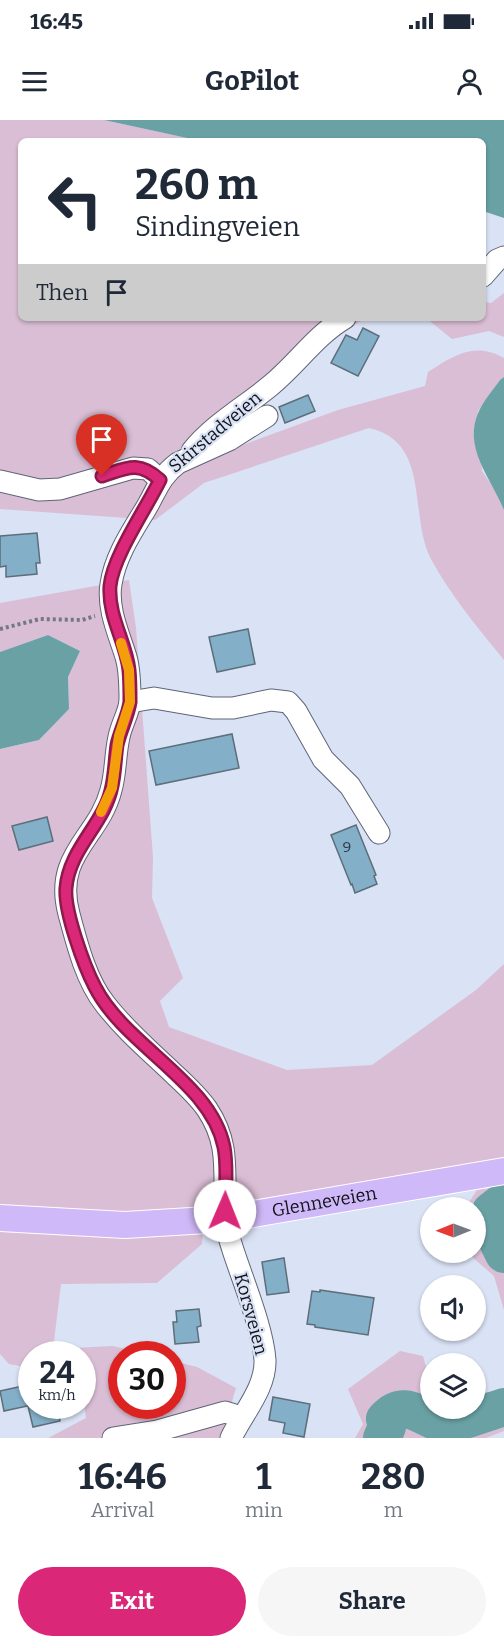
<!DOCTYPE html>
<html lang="en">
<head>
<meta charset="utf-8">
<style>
  body { margin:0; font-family:Bitter,serif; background:#f6f6f7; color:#1f2937; height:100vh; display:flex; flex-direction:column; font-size:22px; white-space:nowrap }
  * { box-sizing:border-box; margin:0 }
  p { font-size:20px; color:#747a83 }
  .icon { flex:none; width:33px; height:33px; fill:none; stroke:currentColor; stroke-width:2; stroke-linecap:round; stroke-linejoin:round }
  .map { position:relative; height:1318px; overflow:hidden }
  .sheet { display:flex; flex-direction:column; background:#fff; flex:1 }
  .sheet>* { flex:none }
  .hud { position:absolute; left:18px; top:18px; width:468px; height:183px; border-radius:9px; box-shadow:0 2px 4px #0004; background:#fff; color:#1f2937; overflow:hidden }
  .needle { width:39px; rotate:269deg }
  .fabs { position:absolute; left:420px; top:1077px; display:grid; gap:12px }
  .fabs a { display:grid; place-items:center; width:66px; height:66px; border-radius:50%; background:#fff; box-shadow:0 2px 4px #0004; font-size:30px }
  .speed { position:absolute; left:18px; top:1221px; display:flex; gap:12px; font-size:30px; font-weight:700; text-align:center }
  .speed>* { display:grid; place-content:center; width:78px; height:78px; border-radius:50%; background:#fff; box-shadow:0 2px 4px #0004; line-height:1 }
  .speed small { font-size:15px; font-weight:400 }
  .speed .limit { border:9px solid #d22; background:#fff; color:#111 }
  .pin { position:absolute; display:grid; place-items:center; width:51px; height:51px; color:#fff; margin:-62px -26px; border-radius:50% 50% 50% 0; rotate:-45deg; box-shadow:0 0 6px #0007 }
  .pin .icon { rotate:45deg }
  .me { position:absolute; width:66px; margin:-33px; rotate:1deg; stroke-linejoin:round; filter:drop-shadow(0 0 4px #0008) }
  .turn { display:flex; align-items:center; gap:21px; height:126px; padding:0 18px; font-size:27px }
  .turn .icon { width:78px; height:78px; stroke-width:2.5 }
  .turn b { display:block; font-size:42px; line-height:51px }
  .then { display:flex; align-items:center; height:57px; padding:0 18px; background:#0003; gap:12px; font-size:22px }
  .eta { display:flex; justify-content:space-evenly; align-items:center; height:102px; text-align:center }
  .eta b { font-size:36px; font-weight:700; line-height:42px }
  .button { display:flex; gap:12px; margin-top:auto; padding:12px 18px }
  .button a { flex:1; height:69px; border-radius:36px; background:#db2777; color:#fff; font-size:24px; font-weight:700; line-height:69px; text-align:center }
  .button a+a { background:#f6f6f7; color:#1f2937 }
  .status { display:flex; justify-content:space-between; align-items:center; height:42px; padding:0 30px; background:#fff; direction:ltr }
  .status svg { height:16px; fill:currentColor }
  header { display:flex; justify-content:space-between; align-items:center; height:78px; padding:0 18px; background:#fff; font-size:27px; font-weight:700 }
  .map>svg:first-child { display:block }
  .green { fill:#dabed5 }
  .water { fill:#69a1a5 }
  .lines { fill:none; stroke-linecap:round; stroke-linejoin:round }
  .river { stroke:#69a1a5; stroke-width:38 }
  .building { fill:#84afc8; stroke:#5c6e79; stroke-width:1.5 }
  .minor-casing { stroke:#5e6576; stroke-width:23 }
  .major-casing { stroke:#fff; stroke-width:28 }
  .path { stroke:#727884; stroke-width:4; stroke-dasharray:3 3; stroke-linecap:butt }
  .minor { stroke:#fff; stroke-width:21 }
  .major { stroke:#d0b9f8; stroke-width:26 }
  .route-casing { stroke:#8e194d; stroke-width:15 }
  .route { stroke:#db2777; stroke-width:10 }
  .slow { stroke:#f59e0b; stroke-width:10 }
  .labels { text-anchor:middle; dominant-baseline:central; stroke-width:4.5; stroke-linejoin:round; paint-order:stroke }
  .number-label { font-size:15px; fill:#2d3a45 }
  .street-label { font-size:18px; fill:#101319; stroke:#dae2f5 }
</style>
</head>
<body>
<div class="status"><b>16:45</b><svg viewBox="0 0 49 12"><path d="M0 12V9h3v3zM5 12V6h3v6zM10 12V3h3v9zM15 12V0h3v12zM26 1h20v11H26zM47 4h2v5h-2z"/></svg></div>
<header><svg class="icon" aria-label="menu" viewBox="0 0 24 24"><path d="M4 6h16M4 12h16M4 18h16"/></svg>GoPilot<svg class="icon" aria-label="person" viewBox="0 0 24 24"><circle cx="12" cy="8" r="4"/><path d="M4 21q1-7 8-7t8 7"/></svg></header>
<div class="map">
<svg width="504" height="1318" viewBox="0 0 504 1318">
  <rect width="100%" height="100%" fill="#dae2f5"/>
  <g class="green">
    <path d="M 0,0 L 104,0 L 201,21 L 21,21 L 21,198 L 367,198 L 332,216 L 234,307 L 240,326 L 338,290 L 425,266 L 428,252 C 453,236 474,221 504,238 L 504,257 L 500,260 L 478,291 L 482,351 L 497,373 L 504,390 L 504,540 C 478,508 451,476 431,439 C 408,396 432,322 369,308 L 204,363 L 155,400 L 0,389 Z"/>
    <path d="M 504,173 L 504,217 L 489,211 L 452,219 L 426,198 L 483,198 L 483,182 L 491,183 Z"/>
    <path d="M 129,460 L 136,508 L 153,737 L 152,778 L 183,858 L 160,881 L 169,907 L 287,950 L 372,945 L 476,870 L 504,844 L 504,1039 L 220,1085 L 204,1093 L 202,1124 L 157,1163 L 61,1164 L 53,1229 L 113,1226 L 146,1234 L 122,1234 L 122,1286 L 172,1286 L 173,1241 L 197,1247 L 236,1268 L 221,1318 L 48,1318 L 86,1298 L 82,1270 L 82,1234 L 32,1234 L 31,1248 L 9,1244 L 0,1234 L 0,629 L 39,620 L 69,589 L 68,557 L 80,531 L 48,515 L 0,532 L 0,483 Z"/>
    <path d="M 504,1066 L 504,1190 L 494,1156 L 471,1136 L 470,1133 L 476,1132 L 476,1088 L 466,1087 L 477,1070 Z"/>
    <path d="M 400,1231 L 423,1236 L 430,1261 L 430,1288 L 476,1288 L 476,1272 L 504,1272 L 504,1311 L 486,1318 L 450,1318 L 432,1314 L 430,1318 L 355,1318 L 363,1304 L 348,1269 Z"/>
  </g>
  <g class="water">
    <path d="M 104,0 L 504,0 L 504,98 L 483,91 L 483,21 L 201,21 Z"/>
    <path d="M 504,257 L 504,390 C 491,358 462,327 479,291 C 484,280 493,270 500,260 Z"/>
    <path d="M 48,515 L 80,531 L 68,557 L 69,589 L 39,620 L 0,629 L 0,532 Z"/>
  </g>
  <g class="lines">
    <g class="river">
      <path d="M 504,1081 L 491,1091 L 490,1106 L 504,1134"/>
      <path d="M 382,1318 L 387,1307 L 385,1299 C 406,1276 422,1300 445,1304 C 454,1305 493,1290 504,1287"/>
    </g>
  </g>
  <g class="building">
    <path d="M 363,208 L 379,216 L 358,256 L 331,243 L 346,215 L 357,220 Z"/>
    <path d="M 308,275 L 315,291 L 285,303 L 279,287 Z"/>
    <path d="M 37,413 L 40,443 L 36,443 L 37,454 L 6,457 L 6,446 L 0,447 L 0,416 Z"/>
    <path d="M 248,509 L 255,544 L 217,552 L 209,517 Z"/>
    <path d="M 232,614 L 239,648 L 156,665 L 149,631 Z"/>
    <path d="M 47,697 L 53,721 L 19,730 L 12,706 Z"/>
    <path d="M 356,705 L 376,755 L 374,756 L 377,764 L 355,773 L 352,764 L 351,765 L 331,715 Z"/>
    <path d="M 284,1138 L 289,1172 L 267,1175 L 262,1142 Z"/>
    <path d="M 320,1170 L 374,1178 L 368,1215 L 315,1207 L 315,1205 L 307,1204 L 312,1171 L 320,1172 Z"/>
    <path d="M 199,1189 L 201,1206 L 197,1207 L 199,1222 L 175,1224 L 173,1202 L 177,1202 L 176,1191 Z"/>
    <path d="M 32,1264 L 32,1285 L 4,1291 L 0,1271 Z"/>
    <path d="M 273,1277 L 310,1284 L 304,1317 L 283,1313 L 285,1303 L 269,1300 Z"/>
    <path d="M 28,1286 L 57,1286 L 60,1301 L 33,1307 Z"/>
  </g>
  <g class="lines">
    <g class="minor-casing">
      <g id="minor">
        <path d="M 483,156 L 497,140 L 504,137"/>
        <path d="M 192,331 C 213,305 243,288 270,266 C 296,245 316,215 345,198"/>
        <path d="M 0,361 L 39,370 L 60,369 L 133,348 L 148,349 L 160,360"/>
        <path d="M 130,582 L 154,578 L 212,588 L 233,588 L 271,580 L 288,582 L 296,591 L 323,639 L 350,666 L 379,713"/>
        <path d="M 113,1318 L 157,1311 L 225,1292 L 241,1297"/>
        <path d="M 231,1318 C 243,1293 266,1268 265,1240 C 263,1209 243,1161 233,1130 C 230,1120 226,1109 224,1099 C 224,1092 225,1084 225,1077 C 225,1043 227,1019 207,989 C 198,976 186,965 174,954 C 150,931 125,910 105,884 C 86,860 77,824 69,794 C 53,734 99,718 111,670 C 116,653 115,634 119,617 C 121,605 129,593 130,581 C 130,567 130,550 126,537 C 119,514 107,489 111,464 C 115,437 131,413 145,390 C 156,372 160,356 178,343 L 229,320 L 267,296"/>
      </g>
    </g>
    <g class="major-casing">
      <g id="major">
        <path id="s1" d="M 0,1098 L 125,1105 L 224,1099 L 504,1051"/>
      </g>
    </g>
    <path class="path" d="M 0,509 L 40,499 L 82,500 L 95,496"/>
    <use href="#minor" class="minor"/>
    <use href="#major" class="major"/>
  </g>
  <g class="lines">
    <g class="route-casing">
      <path id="route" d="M 102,356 C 127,348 138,340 160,360 C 146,389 113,436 110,466 C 108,497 126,522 129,550 C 130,560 130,572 130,582 C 128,596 120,611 117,625 C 115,639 115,652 112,666 C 105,704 69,728 66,768 C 64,791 84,846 95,867 C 125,926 211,962 224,1027 C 228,1048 225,1070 225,1091"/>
    </g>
    <use href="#route" class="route"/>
    <path class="slow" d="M 101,692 L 112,668 L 119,616 L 130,582 L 129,550 L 121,523"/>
  </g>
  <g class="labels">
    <g class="number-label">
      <text x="347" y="727">9</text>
    </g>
    <g class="street-label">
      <text transform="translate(215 312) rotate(-40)">Skirstadveien</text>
      <text stroke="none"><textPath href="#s1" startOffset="326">Glenneveien</textPath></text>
      <text transform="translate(251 1194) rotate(75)">Korsveien</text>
    </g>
  </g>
</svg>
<div class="fabs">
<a><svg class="needle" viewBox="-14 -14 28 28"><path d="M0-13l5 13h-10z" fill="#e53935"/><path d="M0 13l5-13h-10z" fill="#747a83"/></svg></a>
<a><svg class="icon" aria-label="sound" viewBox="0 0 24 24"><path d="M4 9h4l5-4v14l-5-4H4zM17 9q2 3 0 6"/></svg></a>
<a><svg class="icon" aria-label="layers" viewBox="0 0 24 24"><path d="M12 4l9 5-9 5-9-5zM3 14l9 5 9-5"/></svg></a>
</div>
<div class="speed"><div>24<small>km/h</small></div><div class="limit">30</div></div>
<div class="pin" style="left:102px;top:356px;background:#d93025"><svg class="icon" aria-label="arrive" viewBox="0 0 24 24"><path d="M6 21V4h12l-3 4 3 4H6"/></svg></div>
<svg class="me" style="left:225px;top:1091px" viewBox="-20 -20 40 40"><circle r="19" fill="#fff"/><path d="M0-13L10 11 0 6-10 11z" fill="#db2777"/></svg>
<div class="hud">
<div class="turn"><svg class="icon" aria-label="left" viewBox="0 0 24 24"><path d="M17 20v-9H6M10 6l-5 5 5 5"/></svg><div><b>260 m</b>Sindingveien</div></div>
<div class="then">Then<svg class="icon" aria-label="arrive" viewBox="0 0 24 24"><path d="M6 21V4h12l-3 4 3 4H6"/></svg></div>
</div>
</div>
<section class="sheet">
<div class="eta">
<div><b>16:46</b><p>Arrival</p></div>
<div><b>1</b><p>min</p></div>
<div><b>280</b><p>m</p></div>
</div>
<div class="button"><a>Exit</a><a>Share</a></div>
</section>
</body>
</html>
